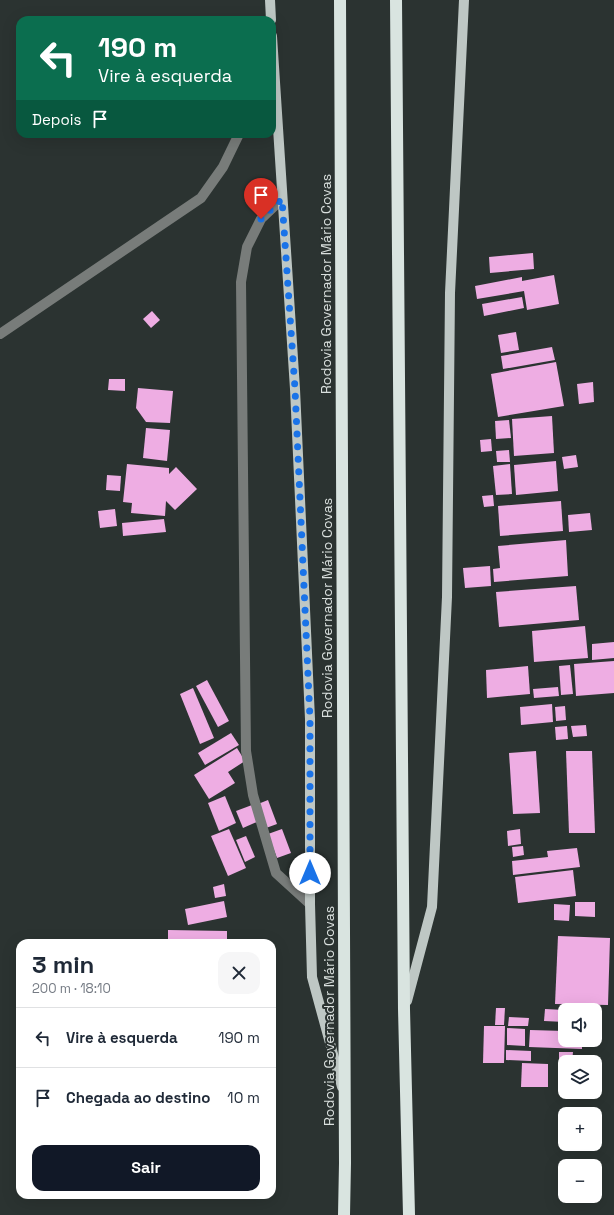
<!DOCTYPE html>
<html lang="pt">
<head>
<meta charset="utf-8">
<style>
  body { margin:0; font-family:"Space Grotesk",sans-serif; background:#f6f6f7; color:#1f2937; height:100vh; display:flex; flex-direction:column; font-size:15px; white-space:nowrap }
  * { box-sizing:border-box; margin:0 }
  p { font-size:13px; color:#747a83 }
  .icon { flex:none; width:22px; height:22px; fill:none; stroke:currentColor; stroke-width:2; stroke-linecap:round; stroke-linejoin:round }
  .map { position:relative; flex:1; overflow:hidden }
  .panel { position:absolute; left:16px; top:939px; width:260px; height:260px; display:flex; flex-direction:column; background:#fff; border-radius:12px; box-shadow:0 4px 16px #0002 }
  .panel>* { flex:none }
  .banner { position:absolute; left:16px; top:16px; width:260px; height:122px; border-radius:12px; box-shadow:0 4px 16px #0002; background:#0b6e4f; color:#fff; overflow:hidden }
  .fabs { position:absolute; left:558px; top:1003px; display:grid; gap:8px }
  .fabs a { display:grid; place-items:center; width:44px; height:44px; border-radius:8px; background:#fff; box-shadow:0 4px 16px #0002; font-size:20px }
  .pin { position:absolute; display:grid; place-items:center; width:34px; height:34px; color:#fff; margin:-41px -17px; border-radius:50% 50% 50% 0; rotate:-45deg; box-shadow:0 0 4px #0007 }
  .pin .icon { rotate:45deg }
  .me { position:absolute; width:44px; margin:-22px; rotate:0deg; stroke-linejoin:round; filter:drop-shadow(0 0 3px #0008) }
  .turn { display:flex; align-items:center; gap:14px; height:84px; padding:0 16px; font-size:18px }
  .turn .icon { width:52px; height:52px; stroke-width:2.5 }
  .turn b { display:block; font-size:28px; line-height:34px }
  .then { display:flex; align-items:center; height:38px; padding:0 16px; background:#0003; gap:8px; font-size:15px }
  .round { display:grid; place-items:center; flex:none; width:42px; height:42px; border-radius:12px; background:#f6f6f7 }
  .summary { display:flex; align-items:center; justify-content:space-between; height:68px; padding:0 16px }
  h1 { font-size:24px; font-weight:700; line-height:30px }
  .cta { display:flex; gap:8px; margin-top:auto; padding:8px 16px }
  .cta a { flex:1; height:46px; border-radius:12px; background:#111827; color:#fff; font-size:16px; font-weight:700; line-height:46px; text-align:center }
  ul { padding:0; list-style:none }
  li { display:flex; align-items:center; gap:12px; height:60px; padding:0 16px; border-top:1px solid #e0e1e3 }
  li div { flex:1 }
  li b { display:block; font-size:15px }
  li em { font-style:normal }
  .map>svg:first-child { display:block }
  .building { fill:#eeade3 }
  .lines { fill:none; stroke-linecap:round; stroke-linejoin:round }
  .minor { stroke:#787c7a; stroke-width:10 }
  .major { stroke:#bec7c4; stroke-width:10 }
  .highway { stroke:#d9e4e0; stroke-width:12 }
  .route { stroke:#1a73e8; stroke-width:7; stroke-dasharray:0 12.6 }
  .labels { text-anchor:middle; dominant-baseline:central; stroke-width:4; stroke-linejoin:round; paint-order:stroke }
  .street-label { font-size:14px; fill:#d9dfdd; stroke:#2b3331 }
</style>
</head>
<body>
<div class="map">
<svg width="614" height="1215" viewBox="0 0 614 1215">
  <rect width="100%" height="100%" fill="#2b3331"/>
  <g class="building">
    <path d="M 533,253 L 534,269 L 490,273 L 489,257 Z"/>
    <path d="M 554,275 L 559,304 L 527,310 L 524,291 L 477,299 L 475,286 L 522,277 L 522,281 Z"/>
    <path d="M 522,297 L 524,308 L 484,316 L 482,304 Z"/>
    <path d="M 152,311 L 160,320 L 151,328 L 143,319 Z"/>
    <path d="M 516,332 L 519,350 L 501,353 L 498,335 Z"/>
    <path d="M 552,347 L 555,360 L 503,369 L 501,356 Z"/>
    <path d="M 556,362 L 564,406 L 498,417 L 491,374 Z"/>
    <path d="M 109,379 L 125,379 L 125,391 L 108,390 Z"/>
    <path d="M 593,382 L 594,402 L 579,404 L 577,384 Z"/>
    <path d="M 138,388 L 173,391 L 170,423 L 146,422 L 136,408 Z"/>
    <path d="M 552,416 L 554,453 L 514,456 L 512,419 Z"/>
    <path d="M 509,420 L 511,438 L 496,439 L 495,421 Z"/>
    <path d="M 146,428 L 170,430 L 167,461 L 143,458 Z"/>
    <path d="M 491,439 L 492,451 L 481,452 L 480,440 Z"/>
    <path d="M 509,450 L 510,462 L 497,462 L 496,451 Z"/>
    <path d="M 576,455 L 578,467 L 564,469 L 562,457 Z"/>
    <path d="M 556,461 L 558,491 L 516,495 L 514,465 Z"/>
    <path d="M 127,464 L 169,468 L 169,474 L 176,467 L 197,489 L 175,510 L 166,501 L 165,516 L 131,513 L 132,503 L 123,502 Z"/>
    <path d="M 510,464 L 512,494 L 496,495 L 493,466 Z"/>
    <path d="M 107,475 L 121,476 L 120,491 L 106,490 Z"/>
    <path d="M 493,495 L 494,506 L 484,507 L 482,496 Z"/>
    <path d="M 561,501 L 563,531 L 500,536 L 498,506 Z"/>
    <path d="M 115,509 L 117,526 L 100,528 L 98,511 Z"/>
    <path d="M 590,513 L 592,530 L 569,532 L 568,515 Z"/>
    <path d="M 164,519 L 166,532 L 123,536 L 122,523 Z"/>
    <path d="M 566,540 L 568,576 L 494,582 L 493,569 L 500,568 L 498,546 Z"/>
    <path d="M 490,566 L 491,586 L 465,588 L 463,568 Z"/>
    <path d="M 576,586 L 579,620 L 499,627 L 496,592 Z"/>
    <path d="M 585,626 L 588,658 L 534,662 L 532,631 Z"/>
    <path d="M 614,642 L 614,658 L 592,660 L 592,644 Z"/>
    <path d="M 614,661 L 614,693 L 576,696 L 574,664 Z"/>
    <path d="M 570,665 L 573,694 L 561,695 L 559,666 Z"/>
    <path d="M 528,666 L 530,694 L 487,698 L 486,670 Z"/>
    <path d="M 207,680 L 229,721 L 218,727 L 196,686 Z"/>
    <path d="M 558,687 L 559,696 L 534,698 L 533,689 Z"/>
    <path d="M 193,688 L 214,738 L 200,744 L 180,694 Z"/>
    <path d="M 552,704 L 553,722 L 521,725 L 520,707 Z"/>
    <path d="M 565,706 L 566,720 L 556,721 L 555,707 Z"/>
    <path d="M 586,725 L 587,736 L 573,737 L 571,726 Z"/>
    <path d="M 567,726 L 568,739 L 556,740 L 555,727 Z"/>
    <path d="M 231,733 L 239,745 L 205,765 L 198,753 Z"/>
    <path d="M 237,748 L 245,761 L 228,772 L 235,783 L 209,799 L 194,775 Z"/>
    <path d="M 536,751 L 540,813 L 513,814 L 509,753 Z"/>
    <path d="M 566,751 L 592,751 L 595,833 L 569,833 Z"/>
    <path d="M 225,796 L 236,823 L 219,831 L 208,803 Z"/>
    <path d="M 268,800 L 277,824 L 266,828 L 258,804 Z"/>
    <path d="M 252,805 L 259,821 L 243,828 L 236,811 Z"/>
    <path d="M 229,829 L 246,868 L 228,876 L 211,836 Z"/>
    <path d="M 282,829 L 291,853 L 277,858 L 268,834 Z"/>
    <path d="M 520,829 L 521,844 L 508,846 L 507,831 Z"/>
    <path d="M 246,836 L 255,857 L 245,862 L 236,840 Z"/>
    <path d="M 523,846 L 524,855 L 513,857 L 512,847 Z"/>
    <path d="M 577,848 L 580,867 L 513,875 L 512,861 L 548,857 L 547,851 Z"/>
    <path d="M 573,870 L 576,896 L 518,903 L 515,877 Z"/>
    <path d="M 224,884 L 226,896 L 215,898 L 213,887 Z"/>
    <path d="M 224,901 L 227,917 L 188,925 L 185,909 Z"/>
    <path d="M 575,902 L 595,902 L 595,917 L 575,916 Z"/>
    <path d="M 554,904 L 570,905 L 569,921 L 554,920 Z"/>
    <path d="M 168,930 L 227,931 L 227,943 L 168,943 Z"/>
    <path d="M 558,936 L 610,938 L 608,1005 L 555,1004 Z"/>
    <path d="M 496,1008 L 505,1008 L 504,1025 L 495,1025 Z"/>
    <path d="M 545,1009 L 565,1010 L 565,1022 L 544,1021 Z"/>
    <path d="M 509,1017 L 529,1018 L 528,1026 L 508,1026 Z"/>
    <path d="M 484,1026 L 505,1026 L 504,1063 L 483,1063 Z"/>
    <path d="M 507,1028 L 525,1029 L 525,1046 L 507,1045 Z"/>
    <path d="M 530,1030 L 565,1031 L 565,1040 L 582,1040 L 582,1049 L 529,1047 Z"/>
    <path d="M 506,1050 L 531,1051 L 531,1061 L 506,1060 Z"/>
    <path d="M 559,1052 L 573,1052 L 572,1062 L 565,1062 L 565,1074 L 559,1074 Z"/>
    <path d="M 578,1058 L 588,1059 L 588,1062 L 577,1062 Z"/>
    <path d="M 522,1063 L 548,1064 L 548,1087 L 521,1087 Z"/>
  </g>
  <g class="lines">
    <g class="minor">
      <path d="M 282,199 L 261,219 L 247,247 L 241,282 L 246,751 L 253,795 L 276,873 L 310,904"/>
      <path d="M 0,334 L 201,198 L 223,167 L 239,134"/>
    </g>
    <g class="major">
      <path d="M 270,0 L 271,20"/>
      <path d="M 272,36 L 295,389 L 310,719 L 310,904 L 312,977 L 342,1087"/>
      <path d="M 407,1001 L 432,907 L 447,597 L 450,293 L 464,0"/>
    </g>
    <g class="highway">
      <path d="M 340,0 L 345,1163 L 344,1215"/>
      <path d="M 396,0 L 404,1009 L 409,1215"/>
    </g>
  </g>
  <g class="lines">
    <path class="route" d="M 261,219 L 282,199 L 295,389 L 310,719 L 310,873"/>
  </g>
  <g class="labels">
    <g class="street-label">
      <text transform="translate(326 284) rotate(-90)">Rodovia Governador Mário Covas</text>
      <text transform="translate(327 608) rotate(-90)">Rodovia Governador Mário Covas</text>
      <text transform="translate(329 1016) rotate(-90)">Rodovia Governador Mário Covas</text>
    </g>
  </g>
</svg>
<div class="fabs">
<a><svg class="icon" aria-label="sound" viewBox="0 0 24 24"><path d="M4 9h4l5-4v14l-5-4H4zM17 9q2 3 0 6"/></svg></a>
<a><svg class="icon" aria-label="layers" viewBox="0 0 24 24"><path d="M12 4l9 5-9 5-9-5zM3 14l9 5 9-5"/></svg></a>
<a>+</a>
<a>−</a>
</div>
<div class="pin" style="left:261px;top:219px;background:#d93025"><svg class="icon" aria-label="arrive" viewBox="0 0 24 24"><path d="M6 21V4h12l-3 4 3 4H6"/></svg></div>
<svg class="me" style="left:310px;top:873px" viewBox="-20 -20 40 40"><circle r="19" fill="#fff"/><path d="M0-13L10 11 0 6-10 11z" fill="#1a73e8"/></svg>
<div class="banner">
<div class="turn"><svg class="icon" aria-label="left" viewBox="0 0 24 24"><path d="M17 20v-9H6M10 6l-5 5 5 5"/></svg><div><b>190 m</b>Vire à esquerda</div></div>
<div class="then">Depois<svg class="icon" aria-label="arrive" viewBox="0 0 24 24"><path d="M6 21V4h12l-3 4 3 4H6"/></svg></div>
</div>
<section class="panel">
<div class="summary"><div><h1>3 min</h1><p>200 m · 18:10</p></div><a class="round"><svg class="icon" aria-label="close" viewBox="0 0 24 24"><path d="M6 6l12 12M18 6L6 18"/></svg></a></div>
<ul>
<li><svg class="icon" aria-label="left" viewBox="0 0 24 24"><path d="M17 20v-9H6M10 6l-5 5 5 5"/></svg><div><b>Vire à esquerda</b></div><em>190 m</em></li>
<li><svg class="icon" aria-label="arrive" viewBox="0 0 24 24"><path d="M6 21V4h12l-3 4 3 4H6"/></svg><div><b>Chegada ao destino</b></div><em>10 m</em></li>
</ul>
<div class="cta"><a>Sair</a></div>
</section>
</div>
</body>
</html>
